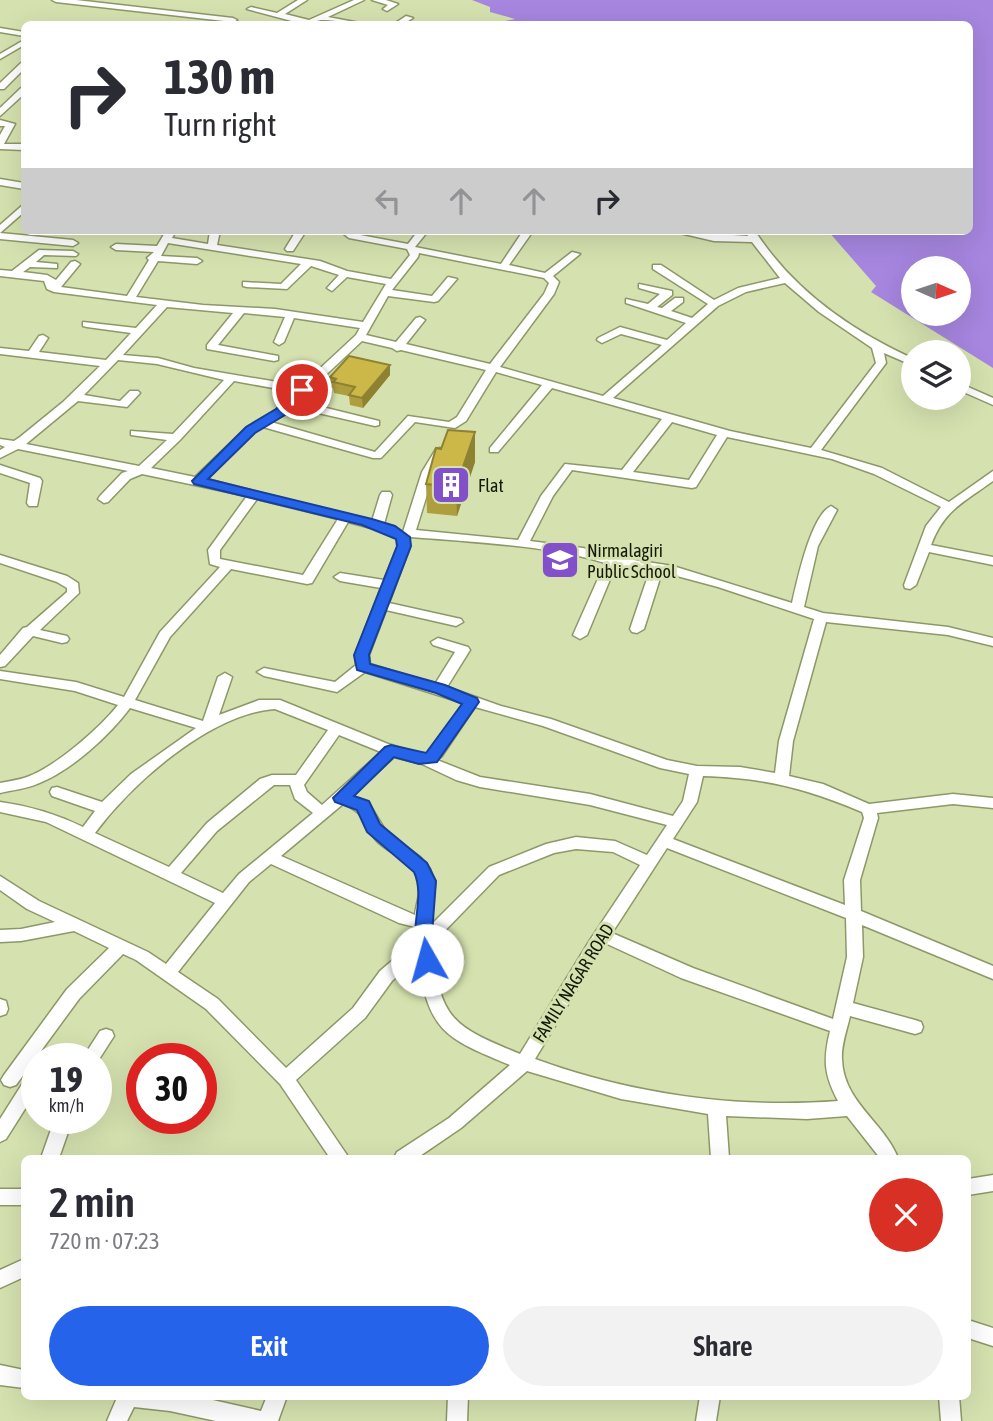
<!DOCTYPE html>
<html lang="en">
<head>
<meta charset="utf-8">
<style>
  body { margin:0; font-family:"Asap Condensed",sans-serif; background:#f2f2f3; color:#2b2b33; height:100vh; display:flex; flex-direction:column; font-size:26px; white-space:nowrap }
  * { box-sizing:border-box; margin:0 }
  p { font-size:23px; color:#7c7c81 }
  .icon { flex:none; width:38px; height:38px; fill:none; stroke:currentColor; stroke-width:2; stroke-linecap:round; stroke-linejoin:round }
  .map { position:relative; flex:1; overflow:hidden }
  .panel { position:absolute; left:21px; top:1155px; width:950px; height:245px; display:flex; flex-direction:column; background:#fff; border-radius:10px; box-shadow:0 7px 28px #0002 }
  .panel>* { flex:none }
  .guide { position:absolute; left:21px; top:21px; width:952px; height:214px; border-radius:10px; box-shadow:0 7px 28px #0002; background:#fff; color:#2b2b33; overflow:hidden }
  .needle { width:46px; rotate:93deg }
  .tools { position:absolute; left:901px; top:256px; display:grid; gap:14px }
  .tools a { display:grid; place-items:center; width:70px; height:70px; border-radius:50%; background:#fff; box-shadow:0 7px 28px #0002; font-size:35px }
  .speed { position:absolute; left:21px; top:1043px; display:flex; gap:14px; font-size:35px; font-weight:700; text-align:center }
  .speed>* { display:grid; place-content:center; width:91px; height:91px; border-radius:50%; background:#fff; box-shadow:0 7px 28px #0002; line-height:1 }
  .speed small { font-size:18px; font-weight:400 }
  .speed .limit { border:10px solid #d22; background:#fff; color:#111 }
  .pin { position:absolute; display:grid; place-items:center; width:60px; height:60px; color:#fff; margin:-30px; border:4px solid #fff; border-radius:50%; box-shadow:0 2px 7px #0007 }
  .me { position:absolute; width:77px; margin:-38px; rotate:353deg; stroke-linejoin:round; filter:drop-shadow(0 0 5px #0008) }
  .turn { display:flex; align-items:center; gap:24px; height:147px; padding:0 28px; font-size:32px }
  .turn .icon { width:91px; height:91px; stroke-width:2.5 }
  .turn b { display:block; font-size:49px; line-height:60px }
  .lanes { display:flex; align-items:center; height:66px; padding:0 28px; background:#0003; justify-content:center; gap:35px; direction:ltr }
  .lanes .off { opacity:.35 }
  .round { display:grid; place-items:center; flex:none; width:74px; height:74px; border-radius:37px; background:#f2f2f3 }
  .summary { display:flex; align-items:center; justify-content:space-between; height:119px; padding:0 28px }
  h1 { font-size:42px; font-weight:600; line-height:52px }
  .action { display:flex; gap:14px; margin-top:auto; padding:14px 28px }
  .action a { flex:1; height:80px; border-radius:42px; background:#2563eb; color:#fff; font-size:28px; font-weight:600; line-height:80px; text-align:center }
  .action a+a { background:#f2f2f3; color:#2b2b33 }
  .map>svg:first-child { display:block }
  .water { fill:#a686df; fill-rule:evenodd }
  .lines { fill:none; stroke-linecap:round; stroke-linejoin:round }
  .minor-casing { stroke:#8d9868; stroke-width:3 }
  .minor { fill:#fff; fill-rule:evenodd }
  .wall { fill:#af9e3e }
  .shaded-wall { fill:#8e8132 }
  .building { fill:#cbb848; stroke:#8e8132; stroke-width:2 }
  .route { fill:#2563eb; stroke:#184099; stroke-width:2 }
  .labels { text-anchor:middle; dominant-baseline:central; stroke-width:6; stroke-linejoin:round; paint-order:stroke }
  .poi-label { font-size:18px; fill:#141805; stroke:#d5e2af; text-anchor:start }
  .street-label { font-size:18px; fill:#141805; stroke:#d5e2af }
</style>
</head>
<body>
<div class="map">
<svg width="993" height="1421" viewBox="0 0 993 1421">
  <rect width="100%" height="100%" fill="#d5e2af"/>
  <path class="water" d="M 472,0 L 993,0 L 993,368 L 871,292 L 876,286 L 828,231 L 970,231 L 970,24 L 510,24 L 505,21 L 515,19 L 490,12 L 490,7 ZM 914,268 L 959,268 L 959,313 L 914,313 Z"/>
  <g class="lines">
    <g class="minor-casing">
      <g id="minor">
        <path d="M 52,0 L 76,0 L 233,18 L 237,20 L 233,22 L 56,2 Z"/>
        <path d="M 298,0 L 307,0 L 285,14 L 309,20 L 354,0 L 364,0 L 328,17 L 365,24 C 351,25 335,19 321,20 C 315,21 311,24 303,24 L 247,9 L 251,7 L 277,13 Z"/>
        <path d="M 372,0 L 386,0 L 398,4 L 387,11 L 383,9 L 388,5 Z"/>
        <path d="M 406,16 L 413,18 L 403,24 L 394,24 Z"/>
        <path d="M 0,28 L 24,32 L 24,36 L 0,32 Z"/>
        <path d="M 24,40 L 24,45 L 0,59 L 0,54 Z"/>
        <path d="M 21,63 L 24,63 L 24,69 L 4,89 L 0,89 L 0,83 Z"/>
        <path d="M 21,88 L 24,88 L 24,94 L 0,116 L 0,108 Z"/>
        <path d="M 0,120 L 15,124 L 4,144 L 24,144 L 24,150 L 0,149 L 0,135 L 5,126 L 0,126 Z"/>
        <path d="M 0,179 L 24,183 L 24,189 L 0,185 Z"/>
        <path d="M 24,204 L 24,212 L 0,233 L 0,225 Z"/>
        <path d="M 166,231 L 176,231 L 172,238 L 208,244 L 210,231 L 220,231 L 217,245 L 320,261 L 347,271 L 391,279 L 410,255 L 407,249 L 349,238 L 340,231 L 351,231 L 355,234 L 408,244 L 418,231 L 428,231 L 415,247 L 501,264 L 523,231 L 533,231 L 509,265 L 545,273 L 572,252 L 580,254 L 553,276 L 559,282 L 554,294 L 500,367 L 603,396 L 662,345 L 621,334 L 602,343 L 597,340 L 598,338 L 620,327 L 667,340 L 686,323 L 626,303 L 626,299 L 648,304 L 660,294 L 639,288 L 639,284 L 672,291 L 672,295 L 657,307 L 662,308 L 675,298 L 683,298 L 683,302 L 671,311 L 692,318 L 708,304 L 653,269 L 653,265 L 661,265 L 714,300 L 738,288 L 780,278 L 752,242 L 714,241 L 671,231 L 748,236 L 745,231 L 755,231 C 793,290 850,330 914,359 L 914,366 L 884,353 L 886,363 L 821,450 L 882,468 L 949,502 L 993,471 L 993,481 C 964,502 944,510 931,545 L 993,557 L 993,565 L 929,552 L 916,585 L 910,589 L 905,588 L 904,585 L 926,526 L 941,507 L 874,474 L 832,459 L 727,437 L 696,487 L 692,488 L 572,470 L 553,496 L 530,541 L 583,548 L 614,557 L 673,566 L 792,603 C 797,581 811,515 831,506 L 837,510 L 818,546 L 804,607 L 823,613 L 948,627 L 993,638 L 993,646 L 948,635 L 826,622 L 793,741 L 789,776 L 823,784 L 869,804 L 953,794 L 993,798 L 993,808 L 953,804 L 877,813 L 878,818 L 860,880 L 861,911 L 993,966 L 993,979 L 862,925 L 863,957 L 853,1003 L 915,1020 L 921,1022 L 923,1027 L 921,1032 L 915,1034 L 850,1016 C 847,1030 841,1045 842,1059 C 843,1102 884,1122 898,1158 L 880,1158 L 847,1116 L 807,1119 L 726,1116 L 729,1158 L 711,1158 L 708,1114 L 621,1099 L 527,1071 L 461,1128 L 417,1158 L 394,1158 L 397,1152 L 449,1118 L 510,1065 C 445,1038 428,1032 418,957 L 392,981 L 365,1018 L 296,1080 L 349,1158 L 330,1158 L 280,1084 L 206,1009 L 136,960 L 123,954 L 79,999 L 16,1085 L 10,1087 L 4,1085 L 1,1080 L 4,1075 L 67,989 L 109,948 L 74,931 L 21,941 L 0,942 L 0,930 L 21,929 L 55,922 L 27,909 L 0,890 L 0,876 L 39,901 L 148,952 L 166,964 L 215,903 L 46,822 L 0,812 L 0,802 C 30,806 56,814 83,827 L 95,811 L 52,796 L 50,792 L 52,788 L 57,787 L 102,802 L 131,774 L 196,728 L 130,708 C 109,736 71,771 37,784 C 26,789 12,790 0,793 L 0,783 C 9,781 19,780 27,777 C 55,767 100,728 118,705 L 75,691 L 0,679 L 0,671 L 76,682 L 124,697 L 160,632 L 220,567 L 210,564 L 208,550 L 247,496 L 142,474 L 130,479 L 108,502 L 104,503 L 98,499 L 100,496 L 122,473 L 128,471 L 18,449 L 0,458 L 0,450 L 5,447 L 0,445 L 0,439 L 14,441 L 20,437 L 63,402 L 100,366 L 0,354 L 0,348 L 29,351 L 39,336 L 43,335 L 48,338 L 39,352 L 106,360 L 131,333 L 87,327 L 83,326 L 83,322 L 136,328 L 157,305 L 54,292 L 47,289 L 44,281 L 0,276 L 0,270 L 12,271 L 39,250 L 73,251 L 78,254 L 76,256 L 44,255 L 36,262 L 57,264 L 57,268 L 30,267 L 23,272 L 47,275 L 56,280 L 71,262 L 75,261 L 80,264 L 61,287 L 127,296 L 149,260 L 147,258 L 154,252 L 116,250 L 111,247 L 116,244 L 157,246 ZM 168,243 L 301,264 L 281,284 L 243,282 L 243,286 L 247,287 L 287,289 L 311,266 L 339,275 L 327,288 L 332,291 L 347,277 L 386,284 L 363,322 L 275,309 L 203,305 L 136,297 L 158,261 L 197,264 L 202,261 L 197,258 L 161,256 ZM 419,253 L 544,278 L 549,283 L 544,294 L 490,364 L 406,344 L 425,320 L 420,317 L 416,318 L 396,342 L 366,335 L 388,296 L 434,302 L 438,301 L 457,279 L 448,277 L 432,296 L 392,290 L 418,257 ZM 785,283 L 819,312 L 872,348 L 876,363 L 811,448 L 730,431 L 613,398 L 718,306 L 746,292 ZM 167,307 L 233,313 L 207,345 L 207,349 L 274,361 L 278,360 L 278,356 L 218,345 L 244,313 L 285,317 L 274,342 L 279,345 L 284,342 L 294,318 L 360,328 L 356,335 L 301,386 L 194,368 L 158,358 L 123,355 ZM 362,341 L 392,348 L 397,351 L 401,350 L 486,370 L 457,417 L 449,422 L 408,416 L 375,452 L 271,422 L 292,407 L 375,426 L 379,425 L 379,421 L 298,401 ZM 118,360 L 157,364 L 224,380 L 173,434 L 131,431 L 131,435 L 167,440 L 139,466 L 26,444 L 78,401 L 127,407 L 140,393 L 138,391 L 130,391 L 120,401 L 84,395 ZM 496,372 L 542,385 L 490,448 L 490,452 L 498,452 L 552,388 L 662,419 L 622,470 L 565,464 L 541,496 L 518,540 L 416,530 L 434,472 L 446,451 L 440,448 L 436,449 L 422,472 L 403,532 L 384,524 L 392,495 L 390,492 L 382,492 L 380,495 L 372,521 L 207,479 L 254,432 L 263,427 L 373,458 L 381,458 L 415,422 L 455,428 L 466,421 ZM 234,381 L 295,392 L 276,410 L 246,428 L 195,477 L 151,468 L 180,440 ZM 672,422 L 717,435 L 689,480 L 633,472 ZM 257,499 L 338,519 L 303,575 L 220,559 L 220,550 ZM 348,522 L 386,532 L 397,539 L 398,546 L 384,580 L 340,573 L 334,577 L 340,581 L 381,588 L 355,655 L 356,665 L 335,682 L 264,668 L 257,672 L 264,676 L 337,692 L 365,672 L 463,703 L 432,750 L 424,755 L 388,744 L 280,700 L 259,700 L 219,715 L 232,677 L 225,673 L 218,677 L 203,721 L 135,700 L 170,637 L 231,569 L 307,584 L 312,583 ZM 411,537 C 473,542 546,545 605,563 L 573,635 L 580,639 L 587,635 L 616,565 L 650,570 L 630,629 L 632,632 L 637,633 L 644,629 L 662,572 L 718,587 L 814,619 L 779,741 L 775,773 L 740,767 L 697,766 L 667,760 L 551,719 L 501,706 L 447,687 L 470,650 L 468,647 L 438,638 L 431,642 L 433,645 L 455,652 L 435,684 L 370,664 L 369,655 L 386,610 L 456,626 L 463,622 L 461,619 L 389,603 L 410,546 L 409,538 ZM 475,707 L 543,726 L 660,768 L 689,774 L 683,801 L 673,816 L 590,794 L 480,777 L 437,760 L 442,756 ZM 275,709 L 328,730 L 296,775 L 272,775 L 260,779 L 207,823 L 169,867 L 95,833 C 132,783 211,713 275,709 ZM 339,735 L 381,752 L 322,805 L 307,792 L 304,785 ZM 394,757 L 422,764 L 456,780 L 480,787 L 590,805 L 667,825 L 647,855 L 615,841 L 576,837 L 546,844 L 489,867 L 431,925 L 435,884 L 430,869 L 420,857 L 387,833 L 368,802 L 352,796 ZM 703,776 C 766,778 804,788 862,812 L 864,818 L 844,880 L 845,905 L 673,839 L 697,802 ZM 274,785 L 290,785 L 295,799 L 313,813 L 239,874 L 223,893 L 181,873 L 217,831 ZM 343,804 C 368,814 360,822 376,840 C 387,853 411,859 418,876 C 423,888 416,903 415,915 L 281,856 ZM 667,848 L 846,918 L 847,957 L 833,1019 L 693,968 L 612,933 ZM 576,849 L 613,852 L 640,865 L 590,940 L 520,1054 C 452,1026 440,1020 432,944 L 499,875 L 554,853 ZM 271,864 L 399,923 L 415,927 L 416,940 L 380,971 L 353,1008 L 286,1068 L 218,999 L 178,972 L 249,882 ZM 605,943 L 681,978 L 830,1031 C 823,1060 824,1075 838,1101 C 736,1109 631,1094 535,1059 Z"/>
        <path d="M 296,231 L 306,231 L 293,251 L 287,251 L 285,249 Z"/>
        <path d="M 0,233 L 73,240 L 78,243 L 73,246 L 0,239 Z"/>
        <path d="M 959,383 L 993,398 L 993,405 L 959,390 Z"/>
        <path d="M 0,465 L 40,478 L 42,481 L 37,506 L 29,506 L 27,503 L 30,483 L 0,473 Z"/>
        <path d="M 0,555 L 67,576 L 78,583 L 79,593 L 40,630 L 67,636 L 69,639 L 67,642 L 62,643 L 33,636 L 5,666 L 0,667 L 0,655 L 23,628 L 27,627 L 67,592 L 67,588 L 57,582 L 0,563 Z"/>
        <path d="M 0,999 L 6,1001 L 8,1009 L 6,1014 L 0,1016 Z"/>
        <path d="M 106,1029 L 112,1031 L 114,1036 L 96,1064 L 96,1059 L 82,1059 L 100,1031 Z"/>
        <path d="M 30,1079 L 36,1081 L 37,1090 L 6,1139 L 0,1142 L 0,1119 L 24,1081 Z"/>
        <path d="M 55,1118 L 73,1118 L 59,1158 L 41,1158 Z"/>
        <path d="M 993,1175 L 993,1191 L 968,1195 L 968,1179 Z"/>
        <rect x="0" y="1189" width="24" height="16"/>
        <path d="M 24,1259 L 24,1277 L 0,1288 L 0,1270 Z"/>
        <path d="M 968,1320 L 993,1328 L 993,1346 L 968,1338 Z"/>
        <path d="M 0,1365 L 24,1370 L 24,1388 L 0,1385 Z"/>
        <path d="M 115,1396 L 195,1396 L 261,1411 L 267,1396 L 287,1396 L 278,1421 L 216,1421 L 170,1411 L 134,1407 L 127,1421 L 107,1421 L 116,1400 Z"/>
        <path d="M 448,1396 L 468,1396 L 467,1421 L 447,1421 Z"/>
        <path d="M 700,1396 L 720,1396 L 716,1421 L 696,1421 Z"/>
        <path d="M 939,1396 L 959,1396 L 961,1421 L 941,1421 Z"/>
      </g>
    </g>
    <use href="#minor" class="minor"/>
  </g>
  <g class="wall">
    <path d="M 390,365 L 390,375 L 363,408 L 350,405 L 349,396 L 334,393 L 333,388 L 331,387 L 330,377 Z"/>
    <path d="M 475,462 L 457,516 L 427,513 L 426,484 Z"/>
  </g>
  <g class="shaded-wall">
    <path d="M 390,365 L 390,375 L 363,408 L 362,398 Z"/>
    <path d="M 475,432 L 475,462 L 457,516 L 456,487 Z"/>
  </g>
  <g class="building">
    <path d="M 349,356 L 390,365 L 362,398 L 349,395 L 355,387 L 333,382 L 336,379 L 330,377 Z"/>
    <path d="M 448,430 L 475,432 L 456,487 L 426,484 L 436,448 L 441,449 Z"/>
  </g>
  <path class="route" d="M 302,386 L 308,390 L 285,415 L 255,433 L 208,479 L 372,519 L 395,526 L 410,537 L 411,546 L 369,655 L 370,664 L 445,685 L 477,698 L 479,702 L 437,762 L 419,764 L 394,757 L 354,796 L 369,801 L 380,824 L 427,863 L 436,881 L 432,934 L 436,960 L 434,965 L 427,967 L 421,965 C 405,935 427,900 414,872 L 367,832 L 357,810 L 335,802 L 333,798 L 385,747 L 391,745 L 426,753 L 462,704 L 436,693 L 357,670 L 354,655 L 397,546 L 396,539 L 362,525 L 194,484 L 192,481 L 246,427 L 276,409 Z"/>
  <defs>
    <g id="building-square" transform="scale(2.0125)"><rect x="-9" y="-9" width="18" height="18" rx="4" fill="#8250c9" stroke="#d5e2af"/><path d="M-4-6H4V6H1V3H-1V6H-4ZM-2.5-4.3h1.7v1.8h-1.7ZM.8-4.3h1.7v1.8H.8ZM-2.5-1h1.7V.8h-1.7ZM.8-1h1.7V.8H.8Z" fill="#fff"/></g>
    <g id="school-square" transform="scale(2.0125)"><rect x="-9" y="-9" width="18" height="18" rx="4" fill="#8250c9" stroke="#d5e2af"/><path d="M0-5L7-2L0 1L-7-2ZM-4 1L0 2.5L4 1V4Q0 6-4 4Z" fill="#fff"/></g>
  </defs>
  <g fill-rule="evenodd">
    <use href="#building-square" x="451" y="485"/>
    <use href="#school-square" x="560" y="560"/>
  </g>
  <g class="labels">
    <g class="poi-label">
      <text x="478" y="485">Flat</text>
      <text x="587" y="550">Nirmalagiri<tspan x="587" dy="21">Public School</tspan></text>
    </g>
    <g class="street-label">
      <text transform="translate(573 983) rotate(-58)">FAMILY NAGAR ROAD</text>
    </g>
  </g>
</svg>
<div class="tools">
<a><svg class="needle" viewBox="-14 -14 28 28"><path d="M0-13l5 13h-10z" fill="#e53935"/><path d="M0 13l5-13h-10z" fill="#7c7c81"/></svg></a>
<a><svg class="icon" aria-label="layers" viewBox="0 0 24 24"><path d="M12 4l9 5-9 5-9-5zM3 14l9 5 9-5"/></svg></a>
</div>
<div class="speed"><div>19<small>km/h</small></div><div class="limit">30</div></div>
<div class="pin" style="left:302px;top:390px;background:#d93025"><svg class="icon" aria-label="arrive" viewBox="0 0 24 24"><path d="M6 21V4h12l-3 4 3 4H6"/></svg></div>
<svg class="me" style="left:427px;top:960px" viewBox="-20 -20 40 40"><circle r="19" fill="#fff"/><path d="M0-13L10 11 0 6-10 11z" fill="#2563eb"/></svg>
<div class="guide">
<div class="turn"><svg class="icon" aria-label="right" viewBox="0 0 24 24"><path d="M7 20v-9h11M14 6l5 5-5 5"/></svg><div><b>130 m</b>Turn right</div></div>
<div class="lanes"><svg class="icon off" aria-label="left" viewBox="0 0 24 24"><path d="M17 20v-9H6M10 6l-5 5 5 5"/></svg><svg class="icon off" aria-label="ahead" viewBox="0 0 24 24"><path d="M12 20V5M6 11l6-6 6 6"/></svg><svg class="icon off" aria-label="ahead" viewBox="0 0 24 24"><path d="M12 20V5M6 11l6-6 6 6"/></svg><svg class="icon" aria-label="right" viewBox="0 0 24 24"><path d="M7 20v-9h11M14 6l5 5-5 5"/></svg></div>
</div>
<section class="panel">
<div class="summary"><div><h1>2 min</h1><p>720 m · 07:23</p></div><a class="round" style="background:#d93025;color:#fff"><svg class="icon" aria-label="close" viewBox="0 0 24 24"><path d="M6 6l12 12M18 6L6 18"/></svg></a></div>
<div class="action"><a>Exit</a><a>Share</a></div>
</section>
</div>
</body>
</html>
